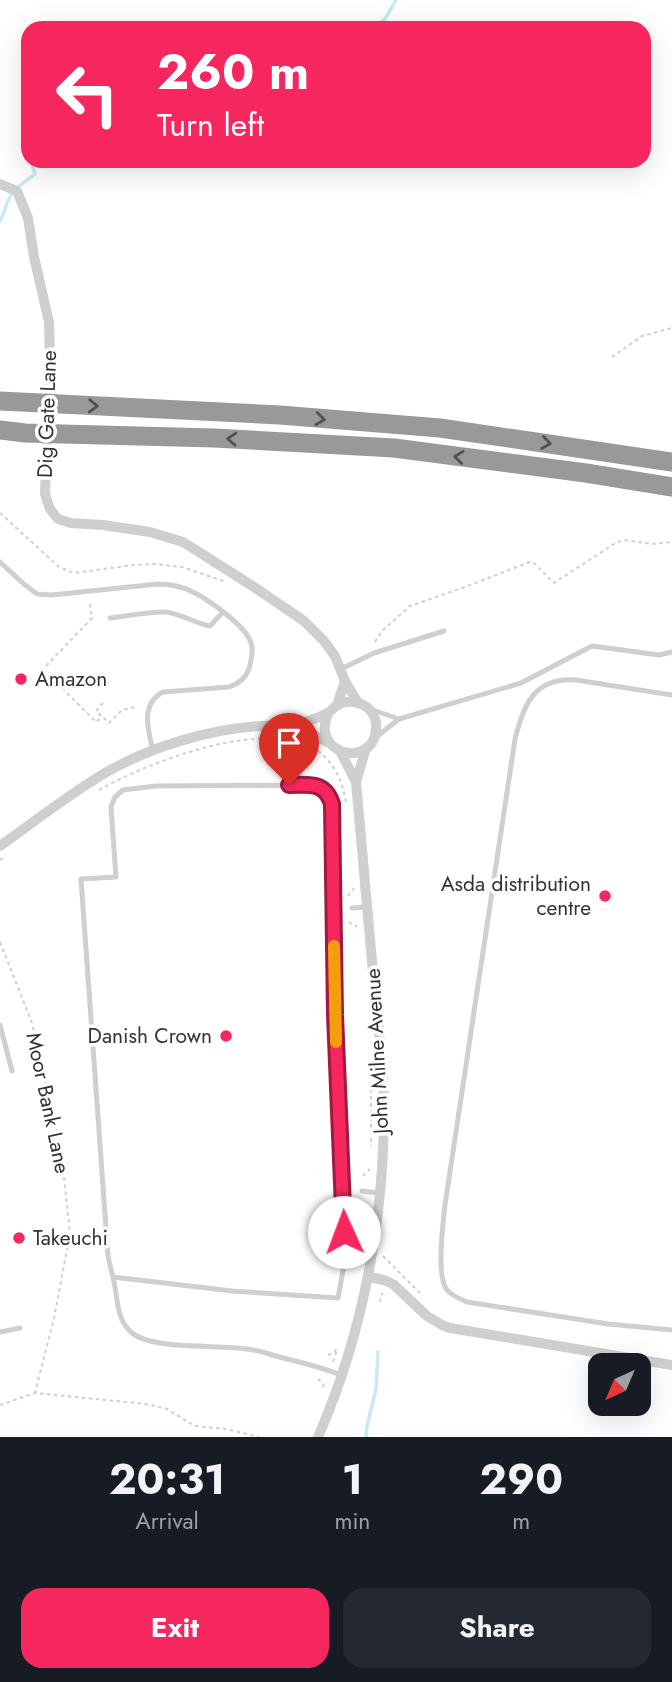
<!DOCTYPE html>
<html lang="en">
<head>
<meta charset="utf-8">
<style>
  body { margin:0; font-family:Jost,sans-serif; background:#242831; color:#f1f3f6; height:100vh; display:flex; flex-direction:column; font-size:26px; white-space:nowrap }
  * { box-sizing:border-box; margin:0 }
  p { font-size:23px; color:#9ea1a6 }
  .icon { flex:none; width:38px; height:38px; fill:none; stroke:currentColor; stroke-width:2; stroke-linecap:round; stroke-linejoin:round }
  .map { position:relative; height:1437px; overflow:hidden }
  .sheet { display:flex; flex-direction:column; background:#171b24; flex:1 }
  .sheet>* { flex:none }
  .banner { position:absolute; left:21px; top:21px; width:630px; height:147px; border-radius:21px; box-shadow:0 7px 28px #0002; background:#f6275f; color:#fff; overflow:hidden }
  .needle { width:46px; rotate:224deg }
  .buttons { position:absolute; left:588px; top:1353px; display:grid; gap:14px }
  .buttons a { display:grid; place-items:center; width:63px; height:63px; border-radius:14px; background:#171b24; box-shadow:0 7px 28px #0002; font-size:35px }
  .pin { position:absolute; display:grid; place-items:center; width:60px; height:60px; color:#fff; margin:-72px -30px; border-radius:50% 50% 50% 0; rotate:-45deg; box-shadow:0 0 7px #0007 }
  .pin .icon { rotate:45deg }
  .me { position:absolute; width:77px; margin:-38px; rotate:358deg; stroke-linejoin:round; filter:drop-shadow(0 0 5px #0008) }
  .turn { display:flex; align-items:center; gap:24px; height:147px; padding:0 21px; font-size:32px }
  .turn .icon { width:91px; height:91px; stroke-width:2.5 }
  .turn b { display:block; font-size:49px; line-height:60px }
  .eta { display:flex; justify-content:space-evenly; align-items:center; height:119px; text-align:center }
  .eta b { font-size:42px; font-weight:700; line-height:49px }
  .primary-button { display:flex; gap:14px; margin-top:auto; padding:14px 21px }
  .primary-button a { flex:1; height:80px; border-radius:21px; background:#f6275f; color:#fff; font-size:28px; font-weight:700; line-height:80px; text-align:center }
  .primary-button a+a { background:#242831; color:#f1f3f6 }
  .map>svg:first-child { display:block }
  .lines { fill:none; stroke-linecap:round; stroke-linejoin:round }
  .stream { stroke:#cbe9f1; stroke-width:3.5 }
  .path { stroke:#cfcfcf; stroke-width:2; stroke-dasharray:3.5 3.5; stroke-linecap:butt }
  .service { stroke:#cfcfcf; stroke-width:5 }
  .minor { stroke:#cfcfcf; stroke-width:10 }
  .motorway { stroke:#999; stroke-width:19 }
  .oneway { stroke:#515151 }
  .route-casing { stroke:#a0193e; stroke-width:18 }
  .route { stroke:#f6275f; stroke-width:12 }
  .slow { stroke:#f59e0b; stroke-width:12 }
  .poi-dot { fill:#f6275f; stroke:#fff; stroke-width:2.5 }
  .labels { text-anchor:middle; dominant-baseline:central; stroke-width:7; stroke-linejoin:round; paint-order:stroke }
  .street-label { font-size:21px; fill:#323232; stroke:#fff }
  .poi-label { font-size:21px; fill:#323232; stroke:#fff; text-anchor:start }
</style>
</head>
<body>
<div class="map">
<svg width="672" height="1437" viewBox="0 0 672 1437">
  <rect width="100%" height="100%" fill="#fff"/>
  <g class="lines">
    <g class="stream">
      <path d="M 371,28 L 385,19 L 396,0"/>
      <path d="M 18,187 L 35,174 L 31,161"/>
      <path d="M 0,221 C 5,212 6,202 12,194"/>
      <path d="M 366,1437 L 367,1426 L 376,1389 L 378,1352"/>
    </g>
    <g class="path">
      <path d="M 612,357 L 642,336 L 672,328"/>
      <path d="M 0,513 L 59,567 L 74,573 L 134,565 L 155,564 L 182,567 L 226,582"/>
      <path d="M 90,604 L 92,618 L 43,669 L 96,722 L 102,717"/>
      <path d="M 375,642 L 382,631 L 410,606 L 465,587 L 530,562 L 533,562 L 554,583 L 617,542 L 625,540 L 652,544 L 672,542"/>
      <path d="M 103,703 L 96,711 L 109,723 L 122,710 L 135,707"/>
      <path d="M 318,751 C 335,764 343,782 346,803"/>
      <path d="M 99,790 C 149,762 247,725 304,743"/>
      <path d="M 0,860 L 6,856"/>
      <path d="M 348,896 L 354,888"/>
      <path d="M 349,922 L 357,927"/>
      <path d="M 0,942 L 32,1023 L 61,1149 L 70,1234 L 54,1318 L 35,1393"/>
      <path d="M 371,1075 L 371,1146"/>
      <path d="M 363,1176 L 370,1169"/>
      <path d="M 359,1202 L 366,1212"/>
      <path d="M 363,1236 L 365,1218"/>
      <path d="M 383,1256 L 421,1294"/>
      <path d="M 380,1302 L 382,1293"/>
      <path d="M 328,1355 L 333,1353 L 338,1348"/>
      <path d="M 333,1362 L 337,1350"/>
      <path d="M 318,1379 L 323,1384 L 324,1390"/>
      <path d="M 0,1405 L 35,1393 L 146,1404 L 167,1409 L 195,1426 L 226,1429 L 259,1437"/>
    </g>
    <g class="service">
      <path d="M 0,562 L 25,585 L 37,594 L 52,595 L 158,584 C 170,584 184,587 195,593 C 210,601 247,627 251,643 C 253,648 252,655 251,660 C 249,674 243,682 229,687 L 163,692 C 140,704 148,730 153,751"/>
      <path d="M 110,618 C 127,616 150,611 166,612 C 181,614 195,623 210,626 L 223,612"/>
      <path d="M 341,669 L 374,653 L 444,631"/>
      <path d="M 672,695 L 576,680 C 535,677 524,703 515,739 L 445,1205 C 443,1224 436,1276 447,1290 C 452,1296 460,1299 467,1302 L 608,1324 L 672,1330"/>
      <path d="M 373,710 L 399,719"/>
      <path d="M 375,738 L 399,719 L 521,683 L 592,646 L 659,655 L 672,652"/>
      <path d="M 352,908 L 366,907"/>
      <path d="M 0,1025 L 12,1071"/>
      <path d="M 362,1191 L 379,1193"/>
      <path d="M 113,1277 L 232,1291 L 338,1298 L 345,1260 L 335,1015 L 332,805 C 329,795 324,790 315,785 L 156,786 L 123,790 L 115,797 L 111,807 L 116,877 L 81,879 L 108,1256 C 110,1265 112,1273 114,1282 C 118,1299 116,1319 131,1332 C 152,1351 219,1344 247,1349 C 258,1350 269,1354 279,1357 C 300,1362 321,1367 341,1375"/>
      <path d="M 0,1332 L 20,1328"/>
    </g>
    <g class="minor">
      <path d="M 0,184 L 17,191 L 28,218 L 34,257 L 49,322 L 50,357 L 45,494 L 50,509 L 58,519 L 71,523 L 103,525 L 150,532 L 183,542 L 254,587 L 304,621 L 324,641 L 335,656 L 345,681"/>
      <path d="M 337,705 L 345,681 L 358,703"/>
      <path d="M 294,725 L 329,743"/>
      <path d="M 356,782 L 366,748"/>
      <path d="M 0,846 C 35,821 68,795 105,773 C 150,747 209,729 261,726 C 271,725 283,726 293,725 C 301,724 320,717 328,713 C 331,711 333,708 336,706 C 347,699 361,701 370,710 C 374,715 377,722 376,730 C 372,770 308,754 329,712"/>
      <path d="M 369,1277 L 384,1280 L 393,1284 L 427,1316 L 442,1325 L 450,1328 L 672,1365"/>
      <path d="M 318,1437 C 364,1332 385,1215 384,1100 C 383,1061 378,1022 374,984 C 368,916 362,849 356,782 L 340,751"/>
    </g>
    <g class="motorway">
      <path d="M 0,401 L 280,415 L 440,428 L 672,462"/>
      <path d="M 0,430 L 25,433 L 214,438 L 394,448 L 586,473 L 672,487"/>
    </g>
  </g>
  <defs><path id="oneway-chevron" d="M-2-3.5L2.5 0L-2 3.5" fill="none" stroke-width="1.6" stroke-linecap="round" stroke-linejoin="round" transform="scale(1.75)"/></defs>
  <g class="oneway">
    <use href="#oneway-chevron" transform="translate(93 406) rotate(2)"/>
    <use href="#oneway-chevron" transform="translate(320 419) rotate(6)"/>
    <use href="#oneway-chevron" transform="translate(232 439) rotate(-177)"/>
    <use href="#oneway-chevron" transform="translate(546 443) rotate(8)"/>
    <use href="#oneway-chevron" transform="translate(459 457) rotate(-173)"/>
  </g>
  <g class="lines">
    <g class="route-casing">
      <path id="route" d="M 289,785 C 309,785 325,781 332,804 L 335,1015 L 344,1232"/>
    </g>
    <use href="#route" class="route"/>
    <path class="slow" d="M 334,946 L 336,1042"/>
  </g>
  <g class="poi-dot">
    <circle cx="21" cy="679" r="7"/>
    <circle cx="605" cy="896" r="7"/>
    <circle cx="226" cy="1036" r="7"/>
    <circle cx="19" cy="1238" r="7"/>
  </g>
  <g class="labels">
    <g class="street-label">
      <text transform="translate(47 414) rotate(-88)">Dig Gate Lane</text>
      <text transform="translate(377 1051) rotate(-93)">John Milne Avenue</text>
      <text transform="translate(48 1103) rotate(78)">Moor Bank Lane</text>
    </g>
    <g class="poi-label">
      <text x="35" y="679">Amazon</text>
      <text x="591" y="884" text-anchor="end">Asda distribution<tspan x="591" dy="24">centre</tspan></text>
      <text x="212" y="1036" text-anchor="end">Danish Crown</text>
      <text x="33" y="1238">Takeuchi</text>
    </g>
  </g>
</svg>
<div class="buttons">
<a><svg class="needle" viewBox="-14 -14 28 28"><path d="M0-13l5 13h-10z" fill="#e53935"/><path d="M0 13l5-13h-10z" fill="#9ea1a6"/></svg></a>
</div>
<div class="pin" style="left:289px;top:785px;background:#d93025"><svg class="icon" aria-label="arrive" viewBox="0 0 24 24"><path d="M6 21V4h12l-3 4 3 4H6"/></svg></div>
<svg class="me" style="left:344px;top:1232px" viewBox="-20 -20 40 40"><circle r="19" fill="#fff"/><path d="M0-13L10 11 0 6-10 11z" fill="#f6275f"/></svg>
<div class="banner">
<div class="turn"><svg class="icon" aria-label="left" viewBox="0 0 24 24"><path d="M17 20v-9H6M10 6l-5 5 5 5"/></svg><div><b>260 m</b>Turn left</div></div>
</div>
</div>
<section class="sheet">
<div class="eta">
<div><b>20:31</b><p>Arrival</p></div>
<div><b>1</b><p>min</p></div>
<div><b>290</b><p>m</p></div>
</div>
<div class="primary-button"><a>Exit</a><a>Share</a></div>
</section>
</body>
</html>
